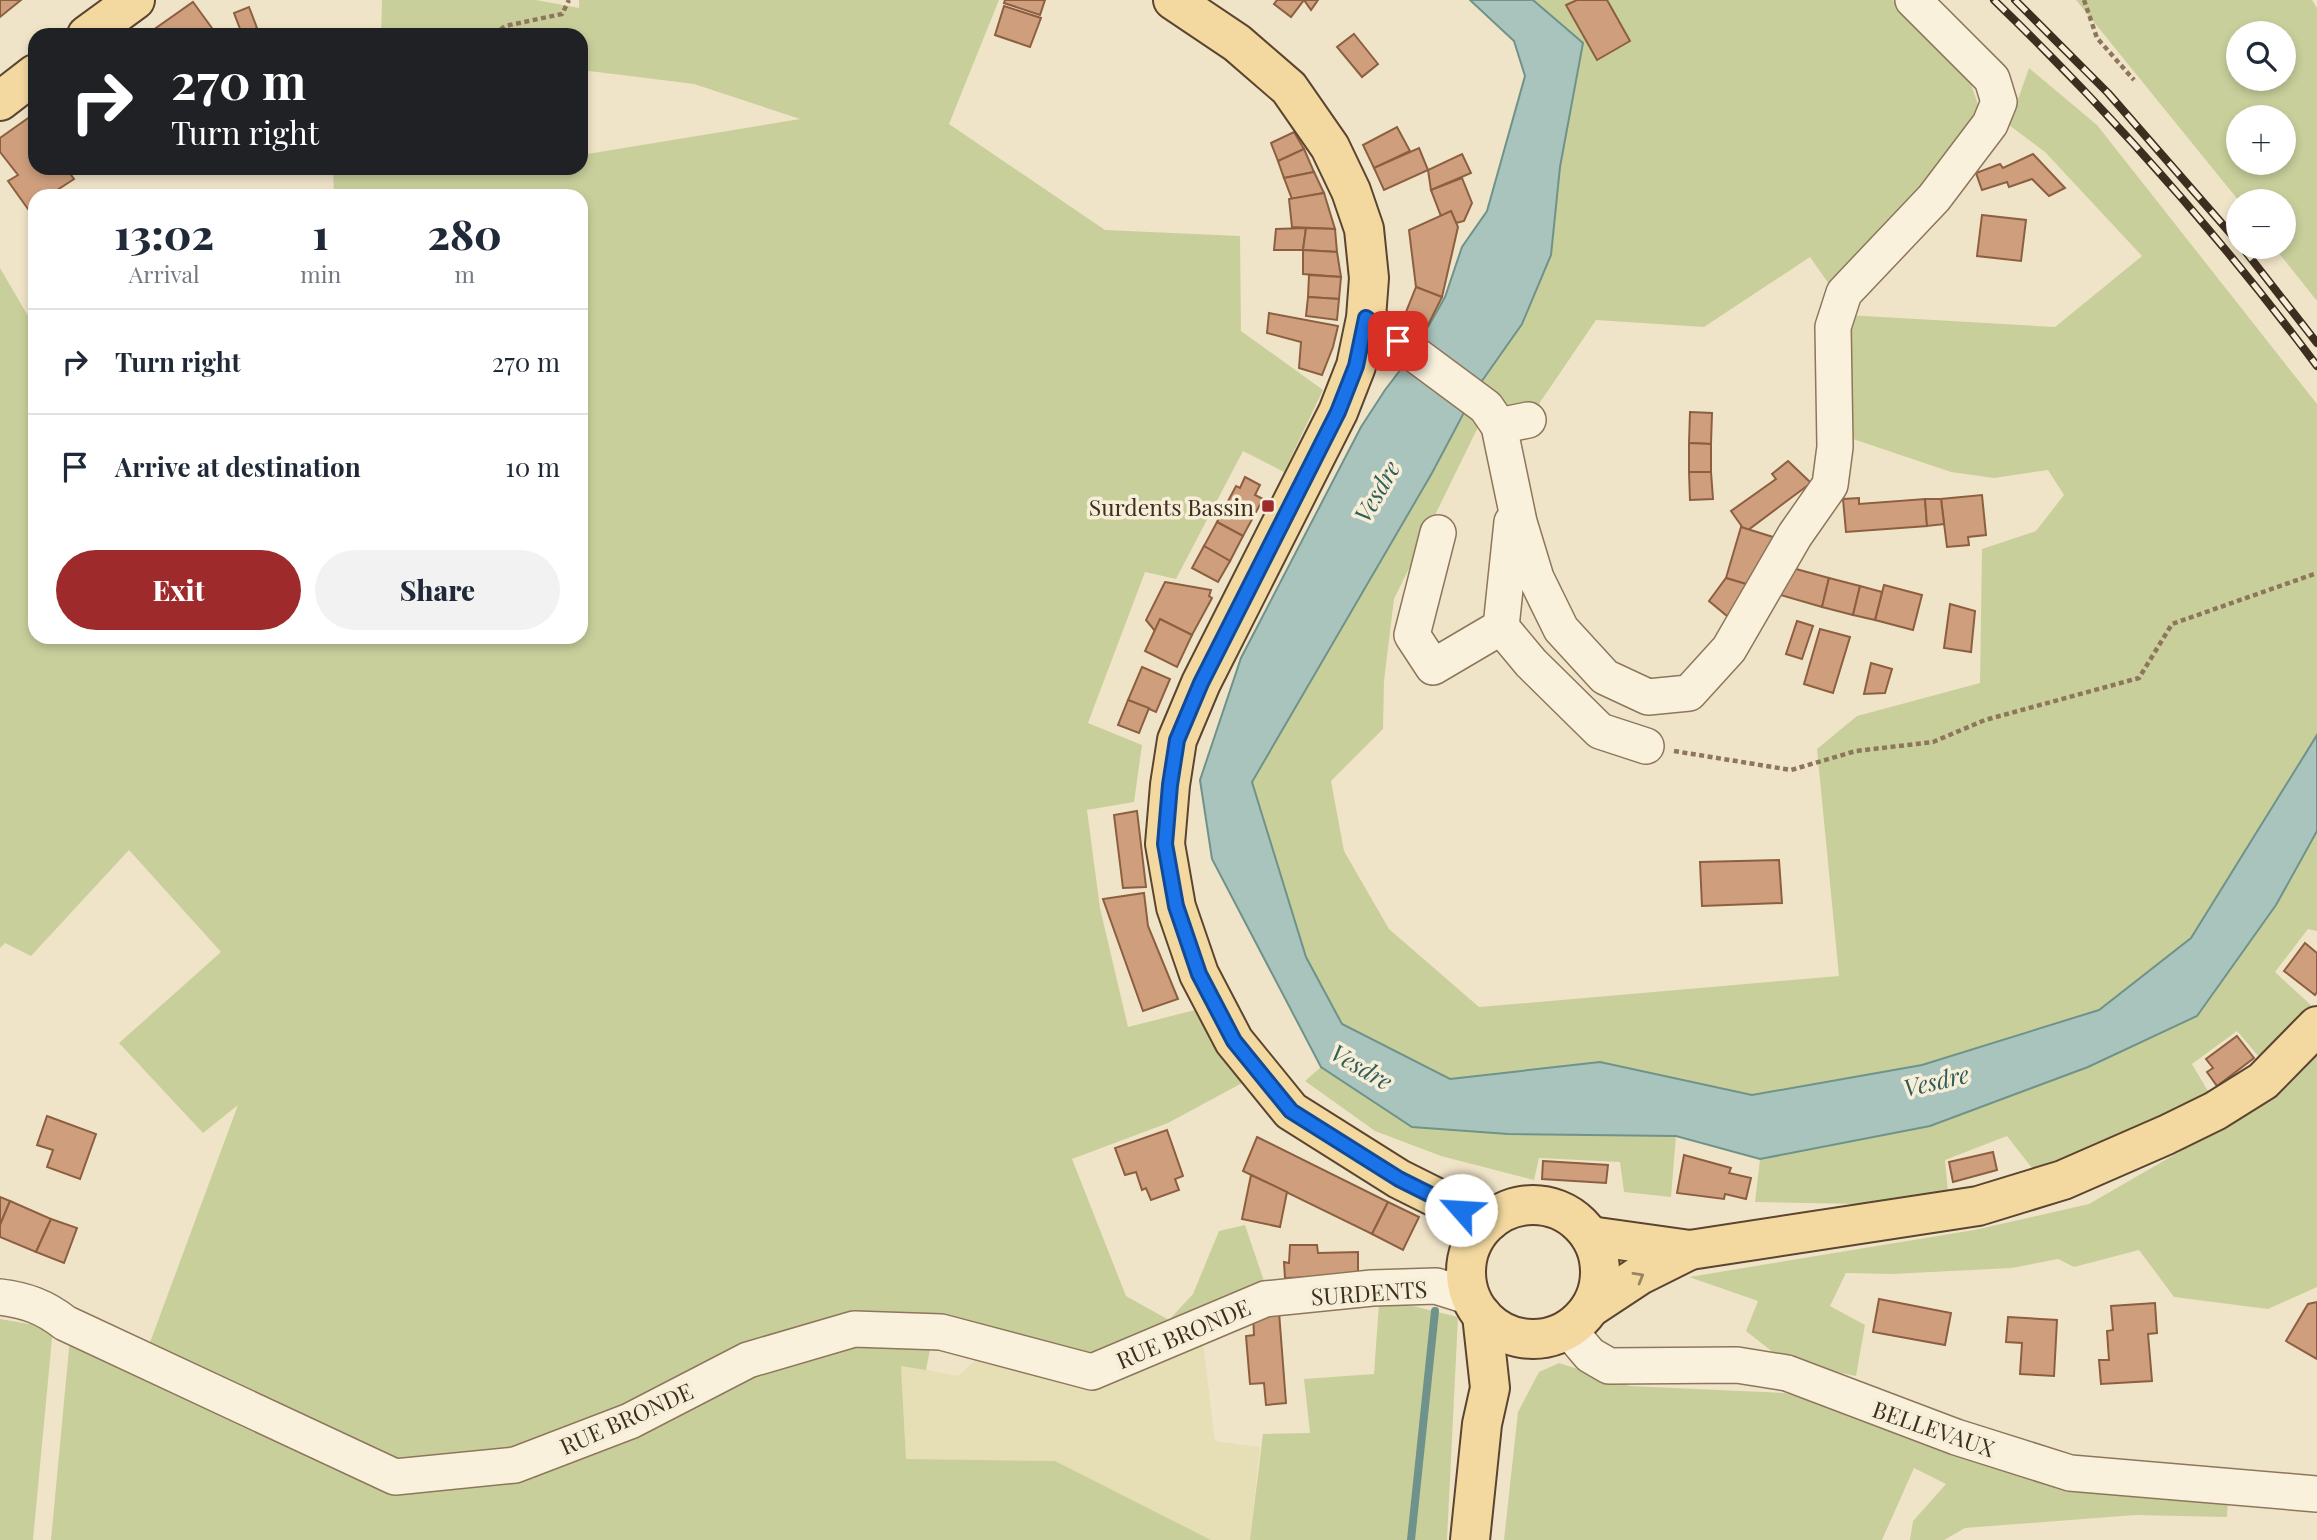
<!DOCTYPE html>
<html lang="en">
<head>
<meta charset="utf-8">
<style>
  body { margin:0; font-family:"Playfair Display",serif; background:#f2f2f3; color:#1f2937; height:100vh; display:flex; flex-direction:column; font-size:26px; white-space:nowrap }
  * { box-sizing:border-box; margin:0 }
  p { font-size:23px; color:#747a83 }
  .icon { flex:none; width:38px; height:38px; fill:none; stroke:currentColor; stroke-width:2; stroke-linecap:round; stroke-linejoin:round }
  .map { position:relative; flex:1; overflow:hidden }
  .panel { position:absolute; left:28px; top:189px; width:560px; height:455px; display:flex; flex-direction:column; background:#fff; border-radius:21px; box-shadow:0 4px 10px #0003 }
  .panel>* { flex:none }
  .banner { position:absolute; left:28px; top:28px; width:560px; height:147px; border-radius:21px; box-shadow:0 4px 10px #0003; background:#202124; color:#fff; overflow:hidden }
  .tools { position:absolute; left:2226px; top:21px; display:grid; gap:14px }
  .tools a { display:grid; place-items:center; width:70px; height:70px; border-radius:50%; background:#fff; box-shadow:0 4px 10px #0003; font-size:35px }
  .pin { position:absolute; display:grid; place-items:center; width:60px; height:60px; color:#fff; margin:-30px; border-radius:14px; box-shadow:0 4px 10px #0006 }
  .me { position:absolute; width:77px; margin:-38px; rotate:296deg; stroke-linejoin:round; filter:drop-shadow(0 0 5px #0008) }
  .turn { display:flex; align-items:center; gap:24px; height:147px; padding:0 28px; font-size:32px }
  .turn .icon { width:91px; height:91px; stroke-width:2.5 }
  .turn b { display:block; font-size:49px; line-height:60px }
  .eta { display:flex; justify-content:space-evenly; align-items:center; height:119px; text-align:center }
  .eta b { font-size:42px; font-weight:800; line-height:49px }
  .cta { display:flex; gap:14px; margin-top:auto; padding:14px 28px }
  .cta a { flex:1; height:80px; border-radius:42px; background:#9e2a2b; color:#fff; font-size:28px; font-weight:800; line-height:80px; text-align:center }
  .cta a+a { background:#f2f2f3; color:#1f2937 }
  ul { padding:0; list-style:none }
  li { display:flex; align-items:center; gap:21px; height:105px; padding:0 28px; border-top:2px solid #e0e1e3 }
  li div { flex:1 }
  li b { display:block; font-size:26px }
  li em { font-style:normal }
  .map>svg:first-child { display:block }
  .farmland { fill:#e6deb5 }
  .green { fill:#c9cf9b; fill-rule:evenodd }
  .water { fill:#a9c4bc; stroke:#6f938a; stroke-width:2 }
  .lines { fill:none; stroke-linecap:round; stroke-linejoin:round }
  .stream { stroke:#6f938a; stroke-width:8 }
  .building { fill:#cf9f7d; stroke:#8d5f41; stroke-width:2 }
  .minor-casing { stroke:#8d765c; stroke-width:38 }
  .major-casing { stroke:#5b4430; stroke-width:42 }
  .path { stroke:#8d765c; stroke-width:4.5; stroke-dasharray:5 3.5; stroke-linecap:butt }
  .minor { stroke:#faf1dc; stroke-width:35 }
  .major { stroke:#f3d9a0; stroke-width:38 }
  .rail-casing { stroke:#3d2e20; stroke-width:8 }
  .rail { stroke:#f7eed8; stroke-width:5; stroke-dasharray:16; stroke-linecap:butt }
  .oneway { stroke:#988460 }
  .route-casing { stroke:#114b97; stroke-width:18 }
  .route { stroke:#1a73e8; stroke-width:12 }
  .poi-dot { fill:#9e2a2b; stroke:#f7eed8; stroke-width:2.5 }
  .labels { text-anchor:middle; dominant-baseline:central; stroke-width:7; stroke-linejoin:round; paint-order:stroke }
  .poi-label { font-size:23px; fill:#3d2e20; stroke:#f7eed8; text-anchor:end }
  .street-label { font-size:23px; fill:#3d2e20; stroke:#f7eed8 }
  .water-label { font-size:24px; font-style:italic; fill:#2f5d5a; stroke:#f7eed8 }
</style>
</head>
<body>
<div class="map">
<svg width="2317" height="1540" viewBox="0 0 2317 1540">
  <rect width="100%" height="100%" fill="#f0e4c8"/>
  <path class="farmland" d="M 1202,1335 L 1215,1441 L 1260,1447 L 1250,1540 L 1211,1540 L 1054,1461 L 906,1459 L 901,1365 L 958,1376 L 985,1351 Z"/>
  <g class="green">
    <path d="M 382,0 L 536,0 L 579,8 L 579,0 L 999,0 L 949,124 L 1105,230 L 1240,236 L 1241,331 L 1323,390 L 1284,472 L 1243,451 L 1176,579 L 1145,572 L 1088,723 L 1142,745 L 1134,802 L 1087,810 L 1100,908 L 1128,1027 L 1199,1009 L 1244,1082 L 1168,1123 L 1072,1159 L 1126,1296 L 1169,1320 L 1193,1294 L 1219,1231 L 1245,1225 L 1268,1293 L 1094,1366 L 957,1323 L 721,1362 L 610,1410 L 530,1448 L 387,1463 L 145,1356 L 238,1105 L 203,1133 L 119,1043 L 221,952 L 129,850 L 31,956 L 5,943 L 0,948 L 0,268 L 35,328 L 35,637 L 581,637 L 581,196 L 334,196 L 333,168 L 461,168 L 473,172 L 498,168 L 581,168 L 581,155 L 800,119 L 694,84 L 581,70 L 581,35 L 508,35 L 506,33 L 489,35 L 381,35 Z"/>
    <path d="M 1533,0 L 1893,0 L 1919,29 L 1968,76 L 1979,107 L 1968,142 L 1831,287 L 1810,257 L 1704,327 L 1596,320 L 1528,420 L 1474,394 L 1551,255 L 1560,167 L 1583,44 Z"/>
    <path d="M 2076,0 L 2312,0 L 2317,8 L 2317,301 L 2274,247 L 2284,247 L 2284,201 L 2239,201 ZM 2238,33 L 2284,33 L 2284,79 L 2238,79 ZM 2238,117 L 2284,117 L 2284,163 L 2238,163 Z"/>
    <path d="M 2029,68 L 2097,125 L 2317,404 L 2317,735 L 2191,938 L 2099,1010 L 1922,1065 L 1752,1095 L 1600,1062 L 1450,1079 L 1342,1024 L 1306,957 L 1252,782 L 1471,403 L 1480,423 L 1394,599 L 1384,681 L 1383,729 L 1331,781 L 1344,851 L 1389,929 L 1479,1007 L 1839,976 L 1817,749 L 1857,716 L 1980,683 L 1982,549 L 2036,531 L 2064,495 L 2048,470 L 1994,478 L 1951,472 L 1844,436 L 1847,315 L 2055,327 L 2142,256 L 2045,152 L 2009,125 Z"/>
    <path d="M 2317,831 L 2317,931 L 2308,929 L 2275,972 L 2314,1008 L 2266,1065 L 2237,1031 L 2192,1064 L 2212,1098 L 2045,1185 L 2007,1136 L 1945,1160 L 1948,1192 L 1861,1204 L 1755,1202 L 1760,1159 L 1930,1126 L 2197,1016 L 2276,905 Z"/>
    <path d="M 2317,1051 L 2317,1287 L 2268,1309 L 2174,1297 L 2139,1250 L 2074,1267 L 2058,1259 L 2012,1268 L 1891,1274 L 1846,1273 L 1830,1306 L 1865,1325 L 1856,1376 L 1784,1361 L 1746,1331 L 1758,1301 L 1689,1277 L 1974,1230 L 2089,1204 L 2179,1152 L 2269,1092 Z"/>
    <path d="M 1321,1067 L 1412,1127 L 1508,1134 L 1676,1136 L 1671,1197 L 1624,1192 L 1620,1162 L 1539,1158 L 1534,1180 L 1441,1156 L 1375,1131 L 1305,1081 Z"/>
    <path d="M 1379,1303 L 1413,1306 L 1458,1317 L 1447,1540 L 1250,1540 L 1263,1434 L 1310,1433 L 1304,1379 L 1374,1374 Z"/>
    <path d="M 0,1319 L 53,1328 L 33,1540 L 0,1540 Z"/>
    <path d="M 70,1338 L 398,1489 L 749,1367 L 886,1340 L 932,1339 L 926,1370 L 901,1366 L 906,1459 L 1055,1461 L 1211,1540 L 51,1540 Z"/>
    <path d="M 1559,1363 L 1630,1386 L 1785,1393 L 2063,1479 L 2228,1498 L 2227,1517 L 2135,1515 L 1965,1528 L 1944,1540 L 1910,1540 L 1913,1521 L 1946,1484 L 1914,1468 L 1882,1540 L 1504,1540 L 1518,1412 L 1539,1372 Z"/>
  </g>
  <path class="water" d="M 1470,0 L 1533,0 L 1583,43 L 1560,167 L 1551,255 L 1522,324 L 1477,388 L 1432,473 L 1252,782 L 1306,957 L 1342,1024 L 1450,1079 L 1600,1062 L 1752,1095 L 1922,1065 L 2099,1010 L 2191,938 L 2317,735 L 2317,831 L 2276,905 L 2197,1016 L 2088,1067 L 1930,1126 L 1760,1159 L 1676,1136 L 1508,1134 L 1412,1127 L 1321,1067 L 1212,859 L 1200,780 L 1241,658 L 1361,427 L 1385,390 L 1414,352 L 1445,297 L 1462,247 L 1487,211 L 1525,76 L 1514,41 Z"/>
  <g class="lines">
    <path class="stream" d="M 1411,1540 L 1435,1311"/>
  </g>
  <g class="building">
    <path d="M 0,0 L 21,0 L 0,17 Z"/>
    <path d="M 1005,0 L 1045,0 L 1040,15 L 1004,3 Z"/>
    <path d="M 1277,0 L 1304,0 L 1291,17 L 1274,4 Z"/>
    <path d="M 1304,0 L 1318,0 L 1311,10 Z"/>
    <path d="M 1577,0 L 1607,0 L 1630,41 L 1597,60 L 1566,5 Z"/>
    <path d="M 193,2 L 217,35 L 146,35 Z"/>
    <path d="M 1004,6 L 1041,18 L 1030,47 L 995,35 Z"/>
    <path d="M 249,7 L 257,28 L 242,34 L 234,13 Z"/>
    <path d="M 1354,34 L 1378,64 L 1362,77 L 1337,47 Z"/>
    <path d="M 31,116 L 35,121 L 35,168 L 66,168 L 74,179 L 48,196 L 35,196 L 35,205 L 28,209 L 8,181 L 18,175 L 0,152 L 0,138 Z"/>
    <path d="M 1397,127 L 1410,151 L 1374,168 L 1363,145 Z"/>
    <path d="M 1294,132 L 1304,149 L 1278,161 L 1271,143 Z"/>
    <path d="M 1419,148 L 1428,170 L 1384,190 L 1374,168 Z"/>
    <path d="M 1304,149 L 1314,172 L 1284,178 L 1278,161 Z"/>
    <path d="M 1462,154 L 1471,173 L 1431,190 L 1428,170 Z"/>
    <path d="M 2033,154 L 2065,188 L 2049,196 L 2032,179 L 2009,187 L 2007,182 L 1982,190 L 1976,173 L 2000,164 L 2003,168 Z"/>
    <path d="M 1314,172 L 1324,193 L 1292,199 L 1284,178 Z"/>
    <path d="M 1462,178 L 1472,203 L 1464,221 L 1456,223 L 1451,211 L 1441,216 L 1431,190 Z"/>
    <path d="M 1324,193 L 1335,229 L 1292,227 L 1289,199 Z"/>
    <path d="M 1451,211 L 1458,227 L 1442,297 L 1416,287 L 1409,230 Z"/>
    <path d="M 1982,215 L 2026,220 L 2021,261 L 1977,256 Z"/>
    <path d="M 1306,228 L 1303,250 L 1274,250 L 1276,229 Z"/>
    <path d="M 1306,228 L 1335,229 L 1337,252 L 1303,250 Z"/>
    <path d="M 1303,250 L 1337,252 L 1341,277 L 1303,274 Z"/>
    <path d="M 1309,275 L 1341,277 L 1339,299 L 1308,297 Z"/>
    <path d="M 1416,287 L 1442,297 L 1425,331 L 1402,322 Z"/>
    <path d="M 1308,297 L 1339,299 L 1337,320 L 1306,316 Z"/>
    <path d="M 1269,313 L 1338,326 L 1333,347 L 1322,375 L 1299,368 L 1301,342 L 1267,333 Z"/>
    <path d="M 1690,412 L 1712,413 L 1711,444 L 1689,443 Z"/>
    <path d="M 1689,443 L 1711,444 L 1711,472 L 1689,472 Z"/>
    <path d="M 1788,461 L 1811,483 L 1748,530 L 1743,528 L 1731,511 L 1776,479 L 1772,474 Z"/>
    <path d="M 1689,472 L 1711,472 L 1713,499 L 1690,500 Z"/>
    <path d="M 1245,477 L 1260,485 L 1255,495 L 1263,499 L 1243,536 L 1217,522 L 1236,486 L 1240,488 Z"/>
    <path d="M 1982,495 L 1986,535 L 1968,537 L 1969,545 L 1947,547 L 1941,499 Z"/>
    <path d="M 1859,498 L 1859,504 L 1925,499 L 1927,526 L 1846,532 L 1843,499 Z"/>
    <path d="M 1925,499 L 1941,499 L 1944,524 L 1927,526 Z"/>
    <path d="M 1217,522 L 1243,536 L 1230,561 L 1204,546 Z"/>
    <path d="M 1741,527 L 1773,537 L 1756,587 L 1726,578 Z"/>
    <path d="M 1204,546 L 1230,561 L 1218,582 L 1192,568 Z"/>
    <path d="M 1785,566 L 1829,578 L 1822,607 L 1777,594 Z"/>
    <path d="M 1726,578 L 1756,587 L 1733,621 L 1709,601 Z"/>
    <path d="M 1829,578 L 1860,586 L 1853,615 L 1822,607 Z"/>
    <path d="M 1165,582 L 1211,590 L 1209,596 L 1212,598 L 1192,635 L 1160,619 L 1155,631 L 1146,620 Z"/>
    <path d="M 1884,585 L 1922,595 L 1913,630 L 1875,620 Z"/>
    <path d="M 1860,586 L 1882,592 L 1875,620 L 1853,615 Z"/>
    <path d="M 1950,604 L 1975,611 L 1971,652 L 1944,648 Z"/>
    <path d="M 1160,619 L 1192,635 L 1177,667 L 1145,651 Z"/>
    <path d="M 1797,621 L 1813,626 L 1802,659 L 1786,654 Z"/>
    <path d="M 1820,629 L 1850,637 L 1833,693 L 1804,684 Z"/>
    <path d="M 1871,663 L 1892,669 L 1885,693 L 1864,694 Z"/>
    <path d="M 1142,667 L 1170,679 L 1156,712 L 1128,700 Z"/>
    <path d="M 1128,700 L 1149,708 L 1139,733 L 1118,725 Z"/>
    <path d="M 1137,811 L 1146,887 L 1123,888 L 1114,815 Z"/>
    <path d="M 1779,860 L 1782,903 L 1702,906 L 1700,862 Z"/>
    <path d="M 1144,893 L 1148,926 L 1178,999 L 1143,1011 L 1103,899 Z"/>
    <path d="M 2305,943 L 2317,953 L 2317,992 L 2315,995 L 2284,971 Z"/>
    <path d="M 2237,1036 L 2254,1058 L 2217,1086 L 2207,1072 L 2213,1068 L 2206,1059 Z"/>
    <path d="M 47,1116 L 96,1134 L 80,1179 L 47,1167 L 53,1150 L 37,1145 Z"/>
    <path d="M 1167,1130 L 1183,1176 L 1175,1179 L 1179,1190 L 1151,1200 L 1146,1188 L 1142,1190 L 1136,1172 L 1125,1175 L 1115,1148 Z"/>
    <path d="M 1257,1137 L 1388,1202 L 1372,1234 L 1243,1171 Z"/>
    <path d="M 1993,1152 L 1997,1170 L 1953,1182 L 1949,1162 Z"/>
    <path d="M 1684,1155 L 1731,1168 L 1729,1173 L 1751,1178 L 1746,1199 L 1725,1194 L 1724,1199 L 1677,1193 Z"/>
    <path d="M 1543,1161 L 1608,1165 L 1606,1183 L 1542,1179 Z"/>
    <path d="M 1251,1175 L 1287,1192 L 1280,1227 L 1242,1219 Z"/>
    <path d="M 0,1197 L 10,1201 L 0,1225 Z"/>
    <path d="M 10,1201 L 51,1219 L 36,1252 L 0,1237 L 0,1225 Z"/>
    <path d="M 1388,1202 L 1419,1217 L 1403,1250 L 1372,1234 Z"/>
    <path d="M 51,1219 L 77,1228 L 64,1263 L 36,1252 Z"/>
    <path d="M 1290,1245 L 1317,1245 L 1318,1253 L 1358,1252 L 1358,1276 L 1285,1278 L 1284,1262 L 1289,1263 Z"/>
    <path d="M 1879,1299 L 1951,1313 L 1945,1345 L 1873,1332 Z"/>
    <path d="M 2317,1302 L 2317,1359 L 2286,1341 L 2308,1304 Z"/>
    <path d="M 2155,1303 L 2157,1333 L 2148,1334 L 2152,1381 L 2101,1384 L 2099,1360 L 2109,1360 L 2107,1331 L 2113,1330 L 2111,1306 Z"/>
    <path d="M 1279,1312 L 1286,1403 L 1266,1405 L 1264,1383 L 1250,1384 L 1246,1336 L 1254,1335 L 1253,1314 Z"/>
    <path d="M 2008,1317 L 2057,1320 L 2054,1376 L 2020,1374 L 2022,1343 L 2006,1342 Z"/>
  </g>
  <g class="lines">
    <g class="minor-casing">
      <g id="minor">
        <path d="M 1366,318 L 1486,407 L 1499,426 L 1519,522 L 1536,578 L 1561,629 L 1605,677 L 1648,697 L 1689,693 L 1729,649 L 1795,535 L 1830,485 L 1835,447 L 1833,327 L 1844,293 L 1934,198 L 1990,124 L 1999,102 L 1992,79 L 1913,0"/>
        <path d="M 1499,426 L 1528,420"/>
        <path d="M 1438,533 L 1412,635 L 1433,667 L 1501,627 L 1512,522"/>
        <path d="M 1501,627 L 1531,663 L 1600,731 L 1646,746"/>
        <path d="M 0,1297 C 25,1300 45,1307 65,1323 L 395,1477 L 515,1465 L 630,1421 L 748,1360 L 854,1329 L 941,1332 L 1092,1372 L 1265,1299 L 1372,1288 L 1436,1286 L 1471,1297"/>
        <path d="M 1568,1329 L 1590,1355 L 1609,1366 L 1737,1365 L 1787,1373 L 1956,1437 L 2070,1473 L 2317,1494"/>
      </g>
    </g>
    <g class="major-casing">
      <g id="major">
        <path d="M 1173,0 L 1237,43 L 1289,88 L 1330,147 L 1351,191 L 1364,229 L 1369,278 L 1366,318 L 1356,366 L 1338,412 L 1201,683 L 1177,740 L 1170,785 L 1165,844 L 1176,907 L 1199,974 L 1234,1041 L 1291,1111 L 1399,1179 L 1461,1210 L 1491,1220"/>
        <path d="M 87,35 L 135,0"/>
        <path d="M 0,101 L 35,74"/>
        <circle cx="1533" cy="1272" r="67"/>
        <path d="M 1590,1236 L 1690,1250 L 1978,1206 L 2063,1180 L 2166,1135 L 2215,1111 L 2263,1081 L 2317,1026"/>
        <path d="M 1590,1308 L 1640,1275 L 1690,1250"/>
        <path d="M 1470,1540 L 1482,1424 L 1490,1388 L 1482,1315"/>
      </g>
    </g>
    <g class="path">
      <path d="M 2084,0 L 2097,38 L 2134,80"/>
      <path d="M 494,35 L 505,26 L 562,14 L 569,0"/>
      <path d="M 1674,751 L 1791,770 L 1856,751 L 1933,742 L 1985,720 L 2139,678 L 2172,624 L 2317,573"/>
    </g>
    <use href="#minor" class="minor"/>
    <use href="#major" class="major"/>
    <g class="rail-casing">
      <g id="rail">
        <path d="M 1994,0 C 2111,113 2219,235 2317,366"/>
        <path d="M 2015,0 L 2108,93 L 2238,242"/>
        <path d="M 2242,247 L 2317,343"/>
      </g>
    </g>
    <use href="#rail" class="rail"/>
  </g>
  <defs><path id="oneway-chevron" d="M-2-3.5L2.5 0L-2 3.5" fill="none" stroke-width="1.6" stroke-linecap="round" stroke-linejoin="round" transform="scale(1.75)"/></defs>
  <use class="oneway" href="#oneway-chevron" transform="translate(1639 1277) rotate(-30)"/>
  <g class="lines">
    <g class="route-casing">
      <path id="route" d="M 1398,341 L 1366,318 L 1356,366 L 1338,412 L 1201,683 L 1177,740 L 1170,785 L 1165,844 L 1176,906 L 1199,974 L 1234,1041 L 1291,1111 L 1399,1179 L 1461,1210"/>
    </g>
    <use href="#route" class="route"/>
  </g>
  <rect class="poi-dot" x="1261" y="499" width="14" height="14" rx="3.5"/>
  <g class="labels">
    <g class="poi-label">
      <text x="1254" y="506">Surdents Bassin</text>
    </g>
    <g class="street-label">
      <text transform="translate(1369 1292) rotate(-4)">SURDENTS</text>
      <text transform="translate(1183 1333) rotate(-23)">RUE BRONDE</text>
      <text transform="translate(626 1418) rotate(-24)">RUE BRONDE</text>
      <text transform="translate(1934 1428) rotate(19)">BELLEVAUX</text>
    </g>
    <g class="water-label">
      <text transform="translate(1376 491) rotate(-60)">Vesdre</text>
      <text transform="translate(1362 1066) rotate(30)">Vesdre</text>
      <text transform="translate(1936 1080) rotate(-13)">Vesdre</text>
    </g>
  </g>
</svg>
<div class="tools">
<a><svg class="icon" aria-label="search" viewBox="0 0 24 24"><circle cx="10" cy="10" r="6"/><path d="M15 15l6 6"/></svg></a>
<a>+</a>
<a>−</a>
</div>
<div class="pin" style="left:1398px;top:341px;background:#d93025"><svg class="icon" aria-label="arrive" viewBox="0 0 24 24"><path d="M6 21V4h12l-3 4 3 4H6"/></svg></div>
<svg class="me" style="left:1461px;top:1210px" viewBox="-20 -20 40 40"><circle r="19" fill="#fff"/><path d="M0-13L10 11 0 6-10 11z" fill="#1a73e8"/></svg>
<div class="banner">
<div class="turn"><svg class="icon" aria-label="right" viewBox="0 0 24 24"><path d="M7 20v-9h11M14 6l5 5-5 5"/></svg><div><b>270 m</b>Turn right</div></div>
</div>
<section class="panel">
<div class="eta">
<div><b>13:02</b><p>Arrival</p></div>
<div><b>1</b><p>min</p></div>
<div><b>280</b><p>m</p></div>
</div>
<ul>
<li><svg class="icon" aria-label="right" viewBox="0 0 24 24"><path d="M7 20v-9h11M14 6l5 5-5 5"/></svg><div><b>Turn right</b></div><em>270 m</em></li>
<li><svg class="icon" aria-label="arrive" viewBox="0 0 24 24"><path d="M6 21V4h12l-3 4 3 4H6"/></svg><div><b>Arrive at destination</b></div><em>10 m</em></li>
</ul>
<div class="cta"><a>Exit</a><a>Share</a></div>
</section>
</div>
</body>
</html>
